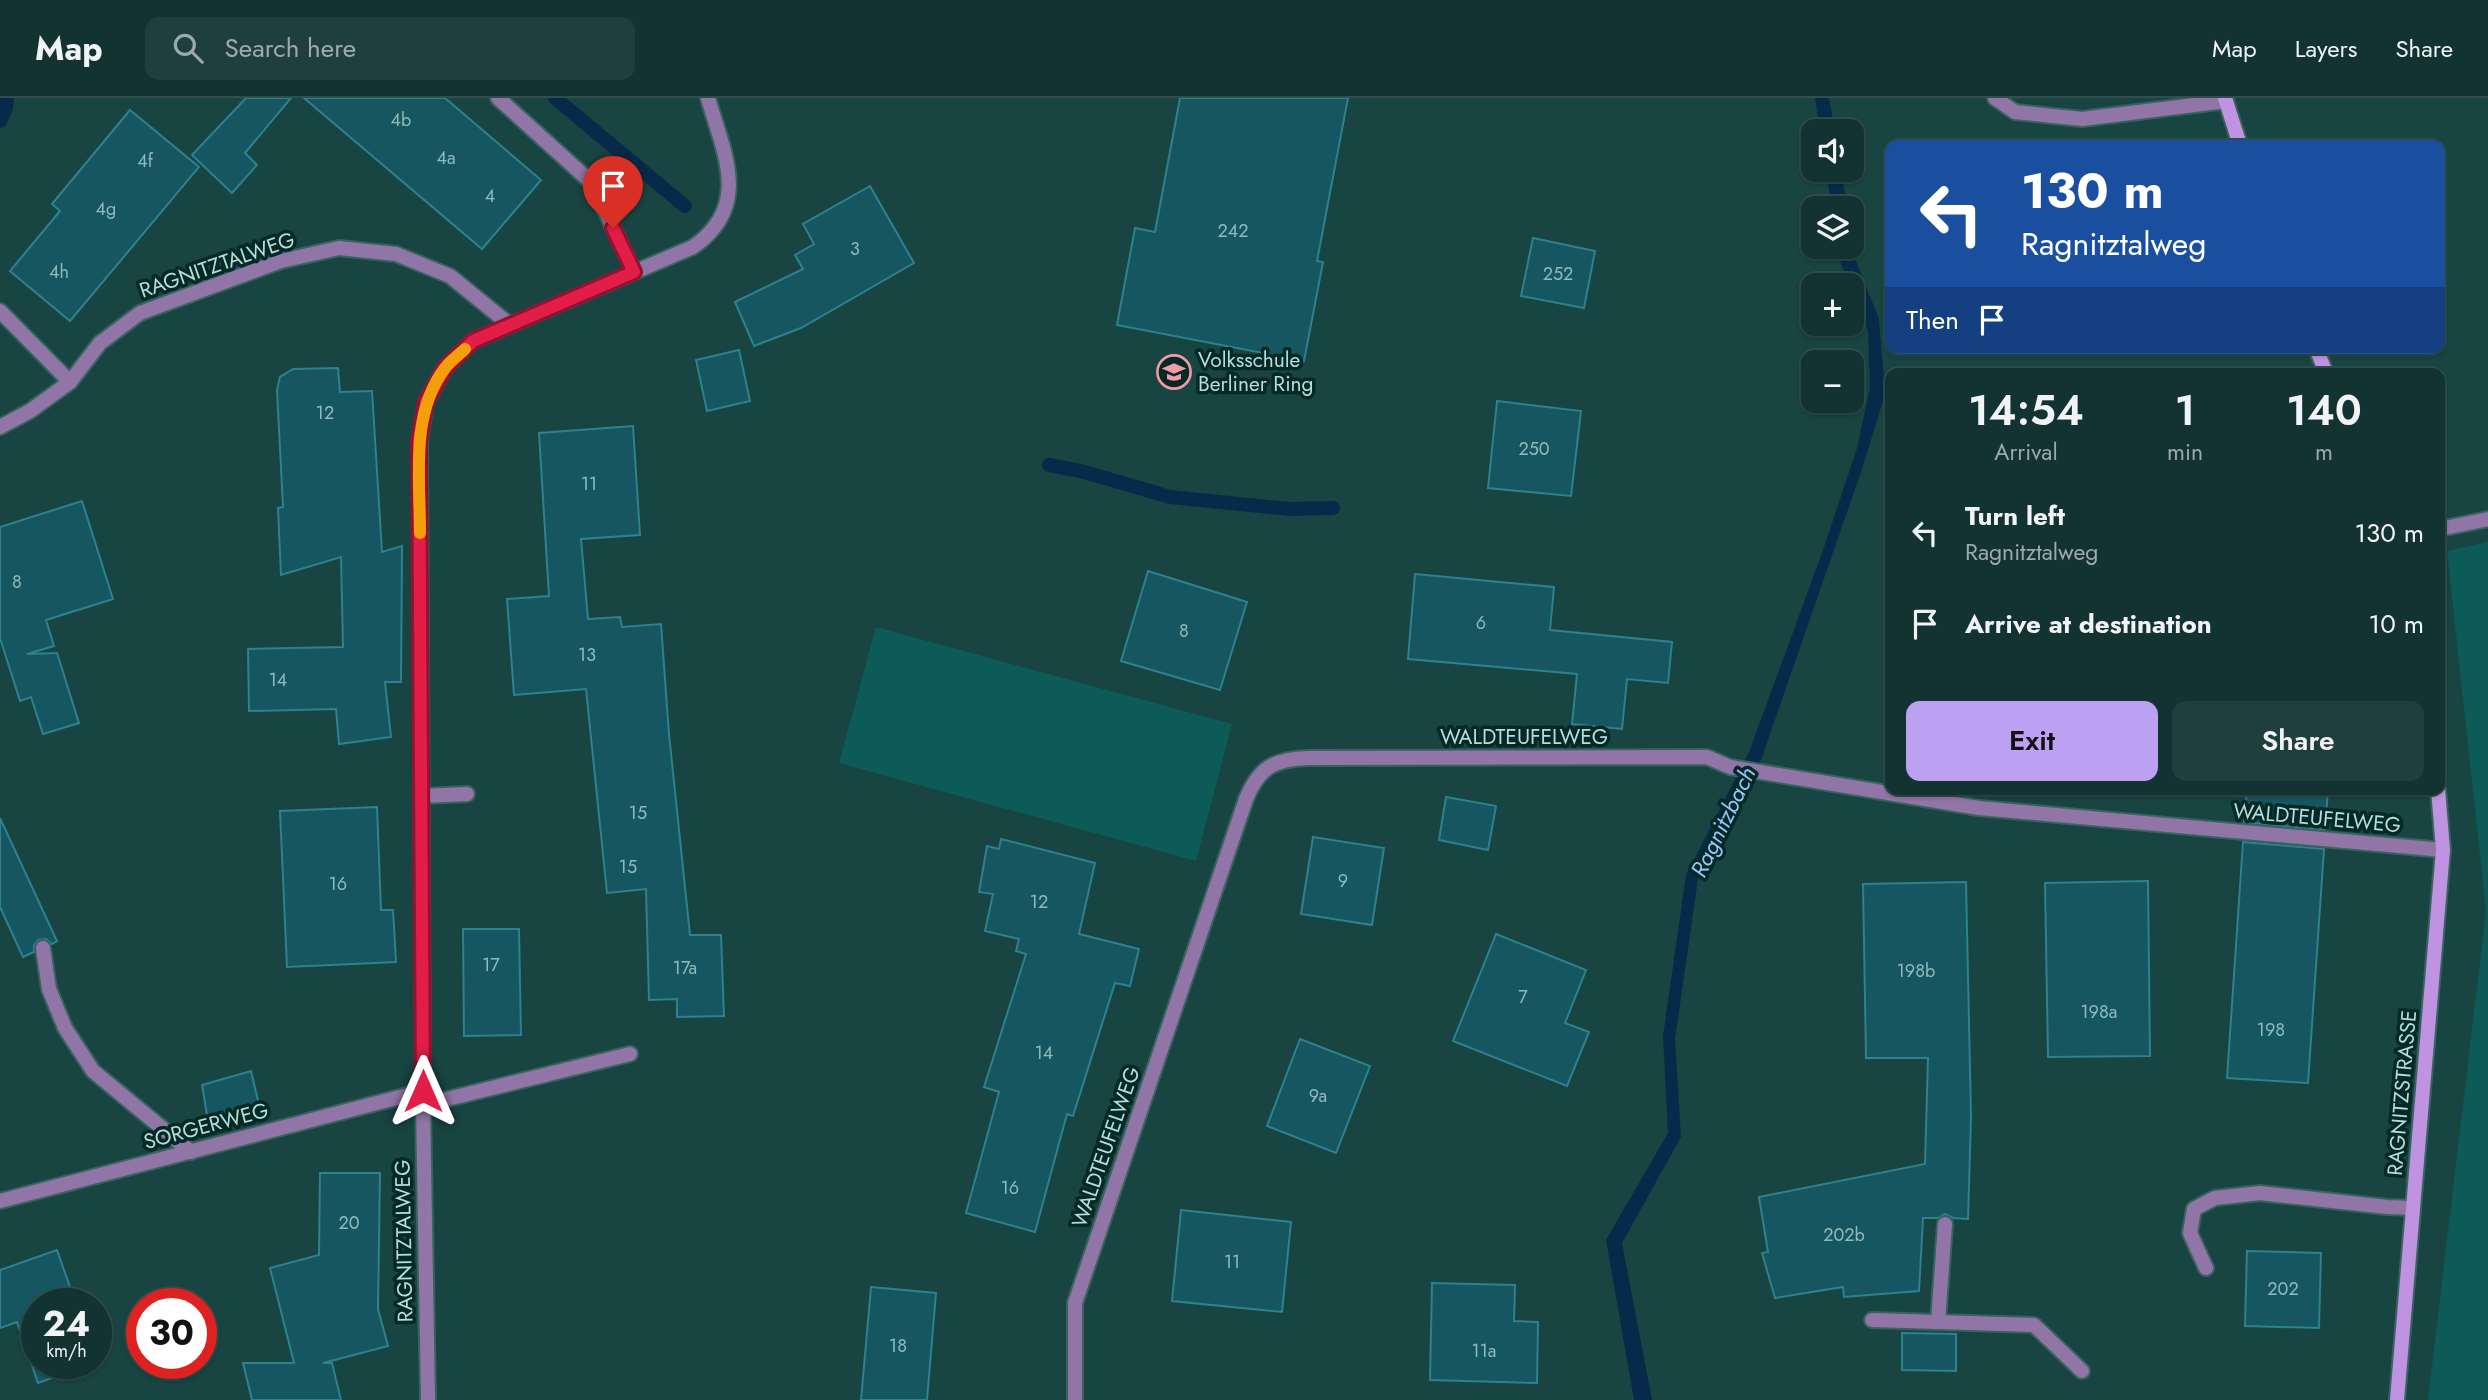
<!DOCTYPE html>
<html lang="en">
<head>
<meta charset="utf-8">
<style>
  body { margin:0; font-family:Jost,sans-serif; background:#1f3f3e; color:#f1f3f6; height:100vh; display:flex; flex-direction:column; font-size:26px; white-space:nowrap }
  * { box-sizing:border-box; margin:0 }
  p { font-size:23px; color:#9caaac }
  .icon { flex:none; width:38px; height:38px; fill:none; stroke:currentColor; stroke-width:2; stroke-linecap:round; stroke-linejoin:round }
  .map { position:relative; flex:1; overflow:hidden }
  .drawer { position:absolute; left:1885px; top:270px; width:560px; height:427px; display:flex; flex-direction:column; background:#123332; border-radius:14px; box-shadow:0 2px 5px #0004,0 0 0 2px #314e4d }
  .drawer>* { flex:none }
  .guide { position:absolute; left:1885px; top:42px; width:560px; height:214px; border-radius:14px; box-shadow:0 2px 5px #0004,0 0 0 2px #314e4d; background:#1a4fa0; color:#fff; overflow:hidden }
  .controls { position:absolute; left:1801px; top:21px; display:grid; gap:14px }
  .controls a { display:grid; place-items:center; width:63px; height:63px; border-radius:14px; background:#123332; box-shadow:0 2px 5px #0004,0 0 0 2px #314e4d; font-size:35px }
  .speed { position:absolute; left:21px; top:1190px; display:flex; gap:14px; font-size:35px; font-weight:700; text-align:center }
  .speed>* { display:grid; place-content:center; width:91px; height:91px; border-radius:50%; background:#123332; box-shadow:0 2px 5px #0004,0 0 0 2px #314e4d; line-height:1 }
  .speed small { font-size:18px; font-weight:400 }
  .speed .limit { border:10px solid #d22; background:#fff; color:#111 }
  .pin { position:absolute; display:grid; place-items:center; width:60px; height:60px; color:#fff; margin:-72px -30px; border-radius:50% 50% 50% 0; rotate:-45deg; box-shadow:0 0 7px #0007 }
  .pin .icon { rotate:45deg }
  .me { position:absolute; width:77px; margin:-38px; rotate:0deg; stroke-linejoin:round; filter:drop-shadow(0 0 5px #0008) }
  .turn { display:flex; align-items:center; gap:24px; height:147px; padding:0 21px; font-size:32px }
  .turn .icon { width:91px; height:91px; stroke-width:2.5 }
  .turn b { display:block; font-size:49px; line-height:60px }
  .then { display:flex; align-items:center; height:66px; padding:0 21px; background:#0003; gap:14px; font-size:26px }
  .eta { display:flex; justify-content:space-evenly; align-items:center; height:119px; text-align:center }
  .eta b { font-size:42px; font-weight:600; line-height:49px }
  .cta { display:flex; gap:14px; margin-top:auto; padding:14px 21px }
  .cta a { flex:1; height:80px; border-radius:14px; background:#bca0f2; color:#111; font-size:28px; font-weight:600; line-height:80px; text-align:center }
  .cta a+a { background:#1f3f3e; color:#f1f3f6 }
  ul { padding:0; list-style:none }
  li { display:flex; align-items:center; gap:21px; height:91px; padding:0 21px }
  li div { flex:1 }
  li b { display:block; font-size:26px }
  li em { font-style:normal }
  header { display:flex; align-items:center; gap:42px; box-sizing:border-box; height:98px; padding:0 35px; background:#123332; border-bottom:2px solid #314e4d }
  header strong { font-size:33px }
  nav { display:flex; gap:38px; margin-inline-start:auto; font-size:24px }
  .search { width:490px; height:63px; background:#1f3f3e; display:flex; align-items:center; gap:18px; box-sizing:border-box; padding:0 24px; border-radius:14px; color:#9caaac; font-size:26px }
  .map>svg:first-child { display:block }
  .green { fill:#0d5b58 }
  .water { fill:#082a4a }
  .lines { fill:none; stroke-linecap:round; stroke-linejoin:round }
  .stream { stroke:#082a4a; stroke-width:14 }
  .building { fill:#155660; stroke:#2e818e; stroke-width:2 }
  .lane-casing { stroke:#386360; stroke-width:18 }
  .street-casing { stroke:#386360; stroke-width:18 }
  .secondary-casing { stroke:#386360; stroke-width:18 }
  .lane { stroke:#9175a6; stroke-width:14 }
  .street { stroke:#9175a6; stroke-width:14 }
  .secondary { stroke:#c093e2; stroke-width:14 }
  .route-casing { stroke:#92132f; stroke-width:18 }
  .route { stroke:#e11d48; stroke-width:12 }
  .slow { stroke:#f59e0b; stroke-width:12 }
  .labels { text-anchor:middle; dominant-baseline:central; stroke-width:7; stroke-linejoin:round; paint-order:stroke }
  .number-label { font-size:18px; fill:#8ebbbb }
  .street-label { font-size:21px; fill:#b6ddd9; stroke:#042927 }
  .poi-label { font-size:21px; fill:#b6ddd9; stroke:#042927; text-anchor:start }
  .water-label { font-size:23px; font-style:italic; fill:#96c6f9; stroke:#042927 }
</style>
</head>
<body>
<header>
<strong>Map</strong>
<div class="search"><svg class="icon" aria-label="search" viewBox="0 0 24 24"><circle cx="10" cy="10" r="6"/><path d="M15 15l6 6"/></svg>Search here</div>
<nav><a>Map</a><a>Layers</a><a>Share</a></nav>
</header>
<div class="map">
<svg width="2488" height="1302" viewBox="0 0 2488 1302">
  <rect width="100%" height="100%" fill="#184442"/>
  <g class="green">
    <path d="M 2488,444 L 2488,1302 L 2428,1302 L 2486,813 L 2447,453 Z"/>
    <path d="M 876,529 L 1232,626 L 1196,763 L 839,665 Z"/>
  </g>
  <g class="water">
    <path d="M 1815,0 L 1829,0 L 1835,33 L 1820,33 Z"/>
    <path d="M 1826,72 L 1841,72 L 1847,110 L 1832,110 Z"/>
    <path d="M 1852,140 L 1855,161 L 1879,221 L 1885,296 L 1862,371 L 1761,662 L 1698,781 L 1675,941 L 1681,1039 L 1622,1145 L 1652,1302 L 1634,1302 L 1606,1142 L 1668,1035 L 1663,938 L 1686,777 L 1749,654 L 1822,455 L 1857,350 L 1870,290 L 1868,232 L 1841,166 L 1838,149 L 1852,149 Z"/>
  </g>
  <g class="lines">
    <g class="stream">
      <path d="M 555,0 L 685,108"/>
      <path d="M 0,23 L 6,10 L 7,0"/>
      <path d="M 1049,367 L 1081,373 L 1170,399 L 1289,411 L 1333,410"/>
    </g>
  </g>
  <g class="building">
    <path d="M 246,0 L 291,0 L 245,55 L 257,67 L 232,95 L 192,57 Z"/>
    <path d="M 304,0 L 445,0 L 541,82 L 482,151 Z"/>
    <path d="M 1180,0 L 1348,0 L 1317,163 L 1323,164 L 1304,263 L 1117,227 L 1135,130 L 1155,134 Z"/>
    <path d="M 130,12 L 199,69 L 70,223 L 10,173 L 60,113 L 52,106 Z"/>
    <path d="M 870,88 L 914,165 L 801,230 L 754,248 L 735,204 L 803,171 L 795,157 L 814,146 L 803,126 Z"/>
    <path d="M 1533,140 L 1595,153 L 1584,210 L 1521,198 Z"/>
    <path d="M 739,252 L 750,303 L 707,313 L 696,262 Z"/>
    <path d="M 338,270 L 340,294 L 372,293 L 382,454 L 402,448 L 401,584 L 385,584 L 391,639 L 339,646 L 336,611 L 249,613 L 248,551 L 343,549 L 341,459 L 281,477 L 278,410 L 283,409 L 277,292 L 280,279 L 293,271 Z"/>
    <path d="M 1497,303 L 1581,313 L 1571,398 L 1488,390 Z"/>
    <path d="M 633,328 L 640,437 L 581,441 L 588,521 L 620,519 L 622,529 L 661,526 L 669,636 L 690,837 L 721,837 L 724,918 L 677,919 L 677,901 L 649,902 L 646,791 L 607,795 L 586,591 L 514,597 L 507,501 L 549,498 L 539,335 Z"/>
    <path d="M 82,403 L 113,501 L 46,522 L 54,548 L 27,556 L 57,555 L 79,625 L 43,636 L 31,599 L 20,603 L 0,540 L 0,429 Z"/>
    <path d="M 1148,473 L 1247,504 L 1220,592 L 1121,563 Z"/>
    <path d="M 1415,476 L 1554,489 L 1550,532 L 1672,544 L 1668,585 L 1627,581 L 1622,631 L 1572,626 L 1577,576 L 1408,561 Z"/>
    <path d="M 2247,691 L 2328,691 L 2325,732 L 2244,724 Z"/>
    <path d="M 1446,699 L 1496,708 L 1488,752 L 1439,742 Z"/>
    <path d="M 377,709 L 381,812 L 393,812 L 396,864 L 287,869 L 280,713 Z"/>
    <path d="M 0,720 L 57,843 L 52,846 L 46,841 L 38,842 L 34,847 L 34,854 L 23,859 L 0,809 Z"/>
    <path d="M 1313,739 L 1384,750 L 1372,827 L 1301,816 Z"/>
    <path d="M 1001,741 L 1095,765 L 1079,836 L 1139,851 L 1130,888 L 1115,885 L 1073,1018 L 1067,1016 L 1035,1134 L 966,1115 L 999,994 L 984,989 L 1026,856 L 1016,853 L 1019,841 L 985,833 L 993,796 L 979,794 L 987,748 L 999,751 Z"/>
    <path d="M 2243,744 L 2324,751 L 2308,985 L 2227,980 Z"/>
    <path d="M 2148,783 L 2150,958 L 2048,959 L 2045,785 Z"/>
    <path d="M 1966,784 L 1971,1019 L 1968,1121 L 1953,1120 L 1945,1116 L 1938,1120 L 1923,1120 L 1919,1193 L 1844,1199 L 1843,1189 L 1775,1200 L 1762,1155 L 1768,1154 L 1759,1099 L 1925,1066 L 1928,960 L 1866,960 L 1863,786 Z"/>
    <path d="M 463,831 L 519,831 L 521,937 L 464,938 Z"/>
    <path d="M 1496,836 L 1586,872 L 1565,925 L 1589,934 L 1567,988 L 1453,943 Z"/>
    <path d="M 1300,941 L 1370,968 L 1336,1055 L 1267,1028 Z"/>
    <path d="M 251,973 L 260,1011 L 208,1023 L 202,987 Z"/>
    <path d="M 320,1075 L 380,1075 L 378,1211 L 388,1248 L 323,1265 L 332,1265 L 341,1302 L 252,1302 L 243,1265 L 294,1265 L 270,1170 L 319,1157 Z"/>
    <path d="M 1181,1112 L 1291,1124 L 1282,1214 L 1172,1203 Z"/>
    <path d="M 57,1152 L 76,1206 L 37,1206 L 37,1265 L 95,1265 L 38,1285 L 17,1224 L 0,1230 L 0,1172 Z"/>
    <path d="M 2247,1153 L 2321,1155 L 2319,1230 L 2245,1228 Z"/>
    <path d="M 1432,1185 L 1515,1187 L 1514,1223 L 1538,1224 L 1537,1285 L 1430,1282 Z"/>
    <path d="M 871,1189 L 936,1195 L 927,1302 L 861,1302 Z"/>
    <path d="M 1902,1235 L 1956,1236 L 1956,1273 L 1902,1272 Z"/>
  </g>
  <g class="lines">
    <g class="lane-casing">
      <g id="lane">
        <path d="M 421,698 L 467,696"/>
        <path d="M 43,850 L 49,891 L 65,930 L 93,973 L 191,1054"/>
        <path d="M 423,1007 L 630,956"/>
        <path d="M 1945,1126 L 1938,1224 L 2034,1227 L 2082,1273"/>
        <path d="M 2206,1170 L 2190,1135 L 2194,1111 L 2215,1100 L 2260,1095 L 2387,1109 L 2413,1110"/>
        <path d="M 1872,1222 L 1938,1224"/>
      </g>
    </g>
    <g class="street-casing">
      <g id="street">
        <path d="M 498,0 L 592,85 L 634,174"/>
        <path d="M 1995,0 L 2015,14 L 2082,21 L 2226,3"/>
        <path d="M 0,213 L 70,284"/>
        <path d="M 0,329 L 30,313 L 70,284 L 100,245 L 140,215 L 281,163 L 339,150 L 396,156 L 450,178 L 509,226"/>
        <path d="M 2440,431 L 2488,421"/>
        <path d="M 0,1103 L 423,993"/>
        <path d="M 428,1302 L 423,1007 L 420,343 L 426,304 L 445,270 L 473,243 L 693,149 C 752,108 724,56 708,0"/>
        <path d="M 1075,1302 L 1075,1205 L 1246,701 C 1259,669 1275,661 1308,660 L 1707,659 L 1730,669 L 1979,710 L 2443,752"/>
      </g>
    </g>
    <g class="secondary-casing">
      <g id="secondary">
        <path d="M 2225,0 L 2240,47"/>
        <path d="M 2316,250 L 2326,275"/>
        <path d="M 2397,1302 L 2443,752 L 2438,691"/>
      </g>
    </g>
    <use href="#lane" class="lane"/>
    <use href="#street" class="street"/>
    <use href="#secondary" class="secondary"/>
  </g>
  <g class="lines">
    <g class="route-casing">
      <path id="route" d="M 423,993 L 419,343 L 426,304 L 445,270 L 473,243 L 634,174 L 613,130"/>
    </g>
    <use href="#route" class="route"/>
    <path class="slow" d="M 420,435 C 420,381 410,316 445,270 C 450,263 459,257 465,251"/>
  </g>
  <defs>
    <g id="school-ring" transform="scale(1.75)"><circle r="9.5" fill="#042927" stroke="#f39aa7" stroke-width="1.5"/><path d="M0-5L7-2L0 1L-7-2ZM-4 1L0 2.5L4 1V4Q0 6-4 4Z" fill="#f39aa7"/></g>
  </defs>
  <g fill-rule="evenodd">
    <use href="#school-ring" x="1174" y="274"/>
  </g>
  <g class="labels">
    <g class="number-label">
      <text x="401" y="22">4b</text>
      <text x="446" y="60">4a</text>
      <text x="145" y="63">4f</text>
      <text x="490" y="98">4</text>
      <text x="106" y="111">4g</text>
      <text x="1233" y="133">242</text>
      <text x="855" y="151">3</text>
      <text x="59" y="174">4h</text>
      <text x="1558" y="176">252</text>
      <text x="325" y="315">12</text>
      <text x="1534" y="351">250</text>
      <text x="589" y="386">11</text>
      <text x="17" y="484">8</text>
      <text x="1481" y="525">6</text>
      <text x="1184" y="533">8</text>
      <text x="587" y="557">13</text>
      <text x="278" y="582">14</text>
      <text x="638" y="715">15</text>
      <text x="628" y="769">15</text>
      <text x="1343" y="783">9</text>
      <text x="338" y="786">16</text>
      <text x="1039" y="804">12</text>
      <text x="491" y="867">17</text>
      <text x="685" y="870">17a</text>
      <text x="1916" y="873">198b</text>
      <text x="1523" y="899">7</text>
      <text x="2099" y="914">198a</text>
      <text x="2271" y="932">198</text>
      <text x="1044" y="955">14</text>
      <text x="1318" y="998">9a</text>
      <text x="1010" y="1090">16</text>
      <text x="349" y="1125">20</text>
      <text x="1844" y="1137">202b</text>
      <text x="1232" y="1164">11</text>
      <text x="2283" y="1191">202</text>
      <text x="898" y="1248">18</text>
      <text x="1484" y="1253">11a</text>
    </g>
    <g class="street-label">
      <text transform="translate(217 167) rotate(-19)">RAGNITZTALWEG</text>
      <text x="1524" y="639">WALDTEUFELWEG</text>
      <text transform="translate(2317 720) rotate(5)">WALDTEUFELWEG</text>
      <text transform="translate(2402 995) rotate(-85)">RAGNITZSTRASSE</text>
      <text transform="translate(206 1028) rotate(-15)">SORGERWEG</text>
      <text transform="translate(1106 1049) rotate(-71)">WALDTEUFELWEG</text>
      <text transform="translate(404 1143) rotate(-91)">RAGNITZTALWEG</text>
    </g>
    <g class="poi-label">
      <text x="1198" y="262">Volksschule<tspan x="1198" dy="24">Berliner Ring</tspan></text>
    </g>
    <g class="water-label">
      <text transform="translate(1723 724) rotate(-64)">Ragnitzbach</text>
    </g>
  </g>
</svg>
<div class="controls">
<a><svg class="icon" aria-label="sound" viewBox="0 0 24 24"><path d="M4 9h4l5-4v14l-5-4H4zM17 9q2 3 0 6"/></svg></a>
<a><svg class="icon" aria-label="layers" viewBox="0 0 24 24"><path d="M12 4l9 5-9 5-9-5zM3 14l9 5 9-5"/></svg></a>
<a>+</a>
<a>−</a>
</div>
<div class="speed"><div>24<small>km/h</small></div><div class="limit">30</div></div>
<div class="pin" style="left:613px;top:130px;background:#d93025"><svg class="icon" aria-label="arrive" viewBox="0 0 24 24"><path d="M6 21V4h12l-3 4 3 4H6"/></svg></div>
<svg class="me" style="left:423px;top:993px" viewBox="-20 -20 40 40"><path d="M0-17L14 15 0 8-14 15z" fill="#e11d48" stroke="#fff" stroke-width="4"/></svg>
<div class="guide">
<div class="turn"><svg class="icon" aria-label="left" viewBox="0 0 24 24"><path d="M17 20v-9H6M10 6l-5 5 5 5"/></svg><div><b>130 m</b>Ragnitztalweg</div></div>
<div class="then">Then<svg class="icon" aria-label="arrive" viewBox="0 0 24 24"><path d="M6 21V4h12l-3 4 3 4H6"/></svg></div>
</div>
<section class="drawer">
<div class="eta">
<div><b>14:54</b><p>Arrival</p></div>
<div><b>1</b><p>min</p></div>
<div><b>140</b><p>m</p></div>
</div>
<ul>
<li><svg class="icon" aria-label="left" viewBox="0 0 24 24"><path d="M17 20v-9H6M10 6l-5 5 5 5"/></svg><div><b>Turn left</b><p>Ragnitztalweg</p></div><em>130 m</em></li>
<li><svg class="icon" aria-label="arrive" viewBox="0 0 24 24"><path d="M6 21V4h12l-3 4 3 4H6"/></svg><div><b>Arrive at destination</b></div><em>10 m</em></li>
</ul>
<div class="cta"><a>Exit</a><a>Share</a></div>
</section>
</div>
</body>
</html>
